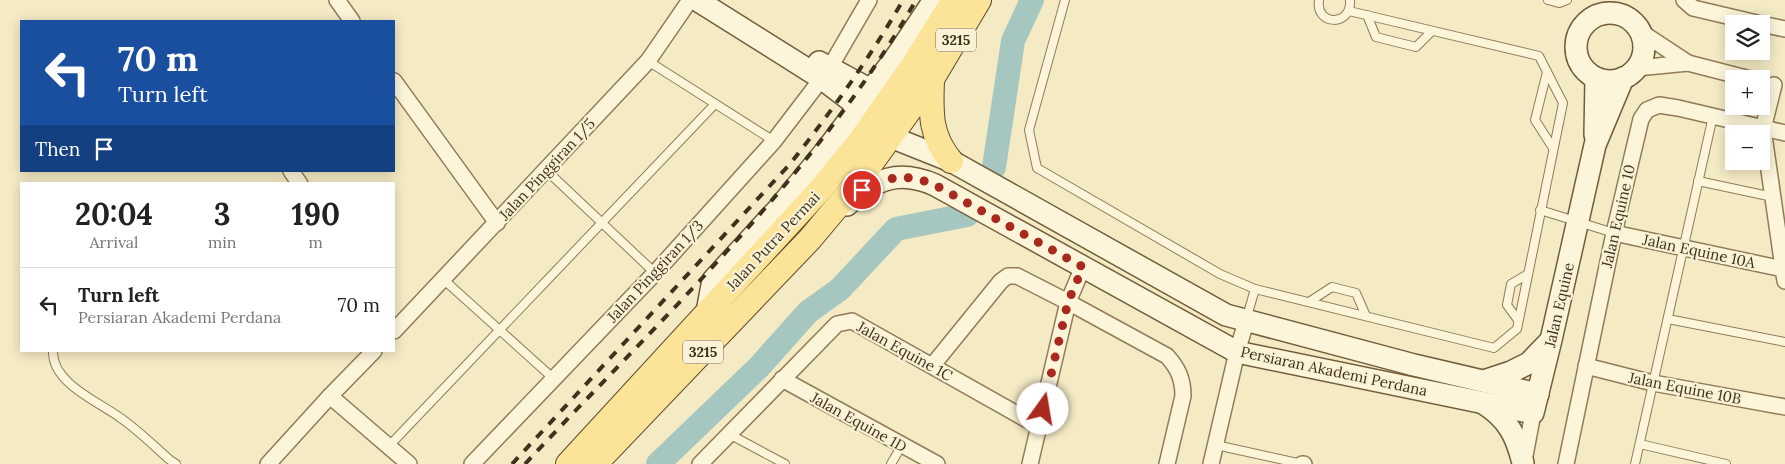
<!DOCTYPE html>
<html lang="en">
<head>
<meta charset="utf-8">
<style>
  body { margin:0; font-family:Lora,serif; background:#f2f2f2; color:#222; height:100vh; display:flex; flex-direction:column; font-size:19px; white-space:nowrap }
  * { box-sizing:border-box; margin:0 }
  p { font-size:16px; color:#767676 }
  .icon { flex:none; width:28px; height:28px; fill:none; stroke:currentColor; stroke-width:2; stroke-linecap:round; stroke-linejoin:round }
  .map { position:relative; flex:1; overflow:hidden }
  .panel { position:absolute; left:20px; top:182px; width:375px; height:170px; display:flex; flex-direction:column; background:#fff; border-radius:0px; box-shadow:0 2px 12px #0003 }
  .panel>* { flex:none }
  .top-card { position:absolute; left:20px; top:20px; width:375px; height:152px; border-radius:0px; box-shadow:0 2px 12px #0003; background:#1a4fa0; color:#fff; overflow:hidden }
  .fabs { position:absolute; left:1725px; top:15px; display:grid; gap:10px }
  .fabs a { display:grid; place-items:center; width:45px; height:45px; border-radius:0px; background:#fff; box-shadow:0 2px 12px #0003; font-size:25px }
  .pin { position:absolute; display:grid; place-items:center; width:42px; height:42px; color:#fff; margin:-21px; border:2px solid #fff; border-radius:50%; box-shadow:0 1px 5px #0007 }
  .me { position:absolute; width:55px; margin:-28px; rotate:13deg; stroke-linejoin:round; filter:drop-shadow(0 0 4px #0008) }
  .turn { display:flex; align-items:center; gap:18px; height:105px; padding:0 15px; font-size:22px }
  .turn .icon { width:65px; height:65px; stroke-width:2.5 }
  .turn b { display:block; font-size:35px; line-height:42px }
  .then { display:flex; align-items:center; height:48px; padding:0 15px; background:#0003; gap:10px; font-size:19px }
  .eta { display:flex; justify-content:space-evenly; align-items:center; height:85px; text-align:center }
  .eta b { font-size:30px; font-weight:800; line-height:35px }
  ul { padding:0; list-style:none }
  li { display:flex; align-items:center; gap:15px; height:75px; padding:0 15px; border-top:1px solid #e0e0e0 }
  li div { flex:1 }
  li b { display:block; font-size:19px }
  li em { font-style:normal }
  .map>svg:first-child { display:block }
  .lines { fill:none; stroke-linecap:round; stroke-linejoin:round }
  .river { stroke:#a6c7c0; stroke-width:24 }
  .lane-casing { stroke:#927b57; stroke-width:10 }
  .street-casing { stroke:#927b57; stroke-width:18 }
  .secondary-casing { stroke:#735c3a; stroke-width:24 }
  .primary-casing { stroke:#5f482c; stroke-width:26 }
  .lane { stroke:#fdf5d9; stroke-width:8 }
  .street { stroke:#fdf5d9; stroke-width:15 }
  .secondary { stroke:#fdf5d9; stroke-width:21 }
  .primary { stroke:#fbe497; stroke-width:24 }
  .rail { stroke:#40311d; stroke-width:4; stroke-dasharray:9 9; stroke-linecap:butt }
  .route { stroke:#a9291e; stroke-width:9; stroke-dasharray:0 16.2 }
  .labels { text-anchor:middle; dominant-baseline:central; stroke-width:4.5; stroke-linejoin:round; paint-order:stroke }
  .shield { fill:#faf2d5; stroke:#786b54; stroke-width:1 }
  .shield-label { font-size:14px; font-weight:bold; fill:#40311d }
  .street-label { font-size:15px; fill:#40311d; stroke:#faf2d5 }
</style>
</head>
<body>
<div class="map">
<svg width="1785" height="464" viewBox="0 0 1785 464">
  <rect width="100%" height="100%" fill="#f4eac4"/>
  <g class="lines">
    <g class="river">
      <path d="M 994,167 L 1013,41 L 1032,0"/>
      <path d="M 658,464 L 759,367 L 808,312 L 840,289 L 896,229 L 967,215"/>
    </g>
    <g class="lane-casing">
      <g id="lane">
        <path d="M 1065,0 L 1029,130 L 1037,168 L 1220,274 L 1255,289 L 1246,320"/>
        <path d="M 1319,0 C 1315,26 1352,27 1350,0"/>
        <path d="M 1548,0 L 1559,3 L 1567,0"/>
        <path d="M 1367,15 L 1376,37 L 1416,47 L 1432,31"/>
        <path d="M 648,61 L 774,141"/>
        <path d="M 1547,72 L 1535,120 L 1553,148"/>
        <path d="M 546,170 L 655,273"/>
        <path d="M 1698,181 L 1773,197"/>
        <path d="M 1540,210 L 1614,233"/>
        <path d="M 443,279 L 554,379"/>
        <path d="M 1255,289 L 1494,348 L 1517,329 L 1563,103 L 1539,56 L 1349,11"/>
        <path d="M 1309,302 L 1332,287 L 1356,293 L 1366,316"/>
        <path d="M 1668,319 L 1785,342"/>
        <path d="M 1518,320 L 1507,305 L 1511,284 L 1528,274"/>
        <path d="M 53,351 C 52,384 100,402 122,419 C 139,431 154,446 170,460 L 176,464"/>
        <path d="M 729,434 L 785,464"/>
        <path d="M 1640,444 L 1726,464"/>
        <path d="M 1216,445 L 1302,464"/>
        <path d="M 388,447 C 498,333 605,218 715,104"/>
        <path d="M 891,464 L 902,445"/>
        <path d="M 1635,464 L 1713,116"/>
      </g>
    </g>
    <g class="street-casing">
      <g id="street">
        <path d="M 337,0 L 352,21"/>
        <path d="M 1684,0 L 1693,8 L 1761,24"/>
        <path d="M 1761,24 L 1785,29"/>
        <path d="M 1641,32 L 1688,63 L 1750,79"/>
        <path d="M 1637,68 L 1688,63"/>
        <path d="M 394,81 L 497,223"/>
        <path d="M 1774,85 L 1763,129 L 1785,281"/>
        <path d="M 291,171 L 300,184"/>
        <path d="M 1614,233 L 1783,269"/>
        <path d="M 394,331 L 648,61 L 690,0"/>
        <path d="M 374,351 L 330,396 L 409,464"/>
        <path d="M 932,366 L 1001,281 L 1008,276 L 1017,276 L 1068,302 L 1167,356 C 1178,368 1183,379 1183,396 L 1167,464"/>
        <path d="M 1586,366 L 1653,383 L 1785,407"/>
        <path d="M 782,379 L 937,464"/>
        <path d="M 1524,461 L 1533,413"/>
        <path d="M 268,464 L 330,396"/>
        <path d="M 472,464 L 655,273 L 774,141 L 829,69 L 869,0"/>
        <path d="M 700,464 L 837,324 L 852,321 L 1038,426"/>
        <path d="M 1030,464 L 1068,302 L 1083,267"/>
        <path d="M 1211,464 L 1237,352 L 1246,322"/>
        <path d="M 1302,464 L 1304,464"/>
        <path d="M 1566,464 L 1614,233 L 1641,119 L 1647,110 L 1659,105 L 1678,108 L 1785,133"/>
      </g>
    </g>
    <g class="secondary-casing">
      <g id="secondary">
        <path d="M 697,0 L 821,78 L 859,107"/>
        <circle cx="1610" cy="47" r="34"/>
        <path d="M 819,62 L 871,90"/>
        <path d="M 1595,135 L 1596,78"/>
        <path d="M 891,137 L 951,161 L 1226,315 L 1414,365 L 1538,394"/>
        <path d="M 847,205 C 875,179 898,169 935,185 L 1237,352 L 1533,413 L 1551,340 L 1595,145 L 1623,78"/>
        <path d="M 707,312 L 713,280 L 779,208 L 828,148 L 898,54 L 934,0"/>
        <path d="M 1484,381 L 1511,372 L 1529,363 L 1550,341"/>
        <path d="M 1483,403 C 1508,419 1516,435 1523,463"/>
      </g>
    </g>
    <g class="primary-casing">
      <g id="primary">
        <path d="M 932,79 C 931,111 929,135 951,161"/>
        <path d="M 568,464 L 821,189 L 860,141 L 912,67 L 954,0"/>
        <path d="M 595,464 L 810,239 L 857,183 L 932,79 L 979,0"/>
      </g>
    </g>
    <use href="#lane" class="lane"/>
    <use href="#street" class="street"/>
    <use href="#secondary" class="secondary"/>
    <use href="#primary" class="primary"/>
    <g class="rail">
      <path d="M 512,464 L 790,164 C 831,112 870,58 903,0"/>
      <path d="M 525,464 C 663,316 815,177 916,0"/>
    </g>
  </g>
  <g class="lines">
    <path class="route" d="M 862,190 C 889,176 906,173 935,185 L 1083,267 L 1068,302 L 1043,409"/>
  </g>
  <g class="labels">
    <g class="shield">
      <rect x="936" y="28.5" width="40" height="23" rx="4"/>
      <rect x="683" y="340.5" width="40" height="23" rx="4"/>
    </g>
    <g class="shield-label">
      <text x="956" y="40">3215</text>
      <text x="703" y="352">3215</text>
    </g>
    <g class="street-label">
      <text transform="translate(547 169) rotate(-47)">Jalan Pinggiran 1/5</text>
      <text transform="translate(1618 216) rotate(-77)">Jalan Equine 10</text>
      <text transform="translate(773 241) rotate(-47)">Jalan Putra Permai</text>
      <text transform="translate(1699 251) rotate(12)">Jalan Equine 10A</text>
      <text transform="translate(655 271) rotate(-47)">Jalan Pinggiran 1/3</text>
      <text transform="translate(1559 305) rotate(-77)">Jalan Equine</text>
      <text transform="translate(905 351) rotate(29)">Jalan Equine 1C</text>
      <text transform="translate(1334 371) rotate(12)">Persiaran Akademi Perdana</text>
      <text transform="translate(1685 388) rotate(11)">Jalan Equine 10B</text>
      <text transform="translate(859 422) rotate(29)">Jalan Equine 1D</text>
    </g>
  </g>
</svg>
<div class="fabs">
<a><svg class="icon" aria-label="layers" viewBox="0 0 24 24"><path d="M12 4l9 5-9 5-9-5zM3 14l9 5 9-5"/></svg></a>
<a>+</a>
<a>−</a>
</div>
<div class="pin" style="left:862px;top:190px;background:#d93025"><svg class="icon" aria-label="arrive" viewBox="0 0 24 24"><path d="M6 21V4h12l-3 4 3 4H6"/></svg></div>
<svg class="me" style="left:1043px;top:409px" viewBox="-20 -20 40 40"><circle r="19" fill="#fff"/><path d="M0-13L10 11 0 6-10 11z" fill="#a9291e"/></svg>
<div class="top-card">
<div class="turn"><svg class="icon" aria-label="left" viewBox="0 0 24 24"><path d="M17 20v-9H6M10 6l-5 5 5 5"/></svg><div><b>70 m</b>Turn left</div></div>
<div class="then">Then<svg class="icon" aria-label="arrive" viewBox="0 0 24 24"><path d="M6 21V4h12l-3 4 3 4H6"/></svg></div>
</div>
<section class="panel">
<div class="eta">
<div><b>20:04</b><p>Arrival</p></div>
<div><b>3</b><p>min</p></div>
<div><b>190</b><p>m</p></div>
</div>
<ul>
<li><svg class="icon" aria-label="left" viewBox="0 0 24 24"><path d="M17 20v-9H6M10 6l-5 5 5 5"/></svg><div><b>Turn left</b><p>Persiaran Akademi Perdana</p></div><em>70 m</em></li>
</ul>
</section>
</div>
</body>
</html>
